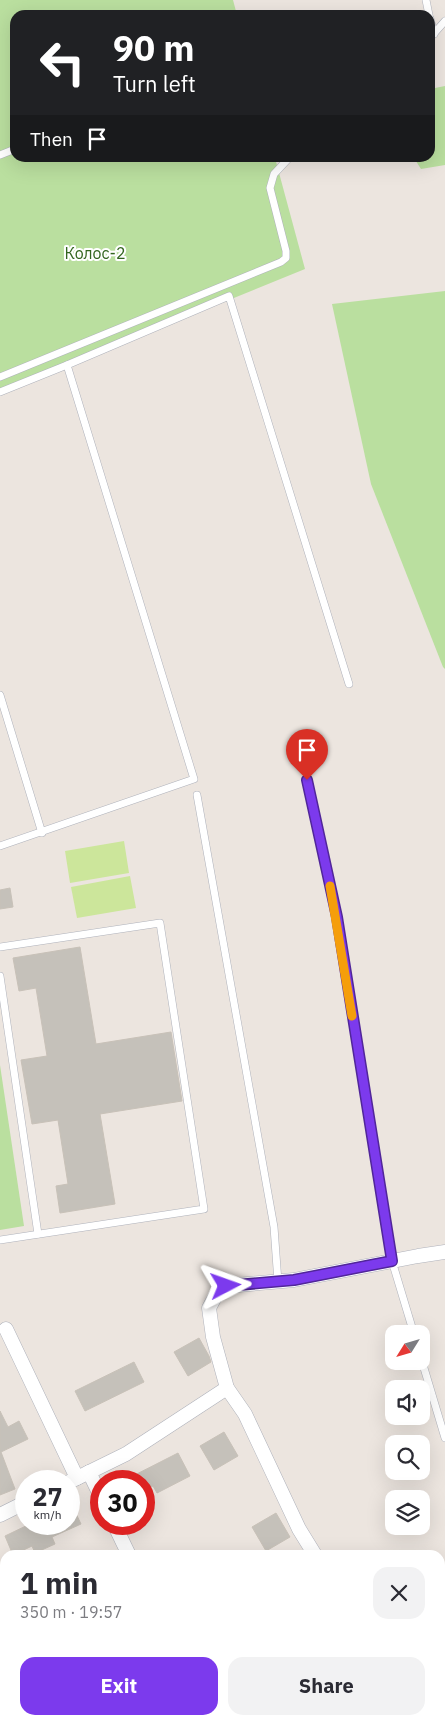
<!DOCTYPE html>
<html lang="en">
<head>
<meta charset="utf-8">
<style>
  body { margin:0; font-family:"IBM Plex Sans",sans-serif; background:#f2f2f3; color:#2b2b33; height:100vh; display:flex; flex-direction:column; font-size:19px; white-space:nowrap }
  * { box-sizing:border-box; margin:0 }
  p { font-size:16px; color:#7c7c81 }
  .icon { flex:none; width:28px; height:28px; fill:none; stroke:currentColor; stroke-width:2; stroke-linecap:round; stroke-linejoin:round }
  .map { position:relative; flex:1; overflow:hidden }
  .drawer { position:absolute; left:0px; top:1550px; width:445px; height:175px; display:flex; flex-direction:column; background:#fff; border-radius:15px 15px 0 0; box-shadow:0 5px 20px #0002 }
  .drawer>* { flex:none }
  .guide { position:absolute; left:10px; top:10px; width:425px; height:152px; border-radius:15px; box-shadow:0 5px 20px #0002; background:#202124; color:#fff; overflow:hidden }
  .needle { width:32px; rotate:233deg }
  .fabs { position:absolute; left:385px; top:1325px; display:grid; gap:10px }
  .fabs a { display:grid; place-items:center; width:45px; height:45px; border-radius:10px; background:#fff; box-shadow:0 5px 20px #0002; font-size:25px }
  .speed { position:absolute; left:15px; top:1470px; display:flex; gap:10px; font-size:25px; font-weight:700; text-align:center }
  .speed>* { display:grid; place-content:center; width:65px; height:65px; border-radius:50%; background:#fff; box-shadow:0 5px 20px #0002; line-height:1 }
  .speed small { font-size:12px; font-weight:400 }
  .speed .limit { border:8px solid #d22; background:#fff; color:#111 }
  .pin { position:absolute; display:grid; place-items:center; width:42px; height:42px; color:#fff; margin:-51px -21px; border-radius:50% 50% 50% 0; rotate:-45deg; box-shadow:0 0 5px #0007 }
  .pin .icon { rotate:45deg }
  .me { position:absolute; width:55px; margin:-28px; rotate:86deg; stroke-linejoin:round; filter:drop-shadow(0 0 4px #0008) }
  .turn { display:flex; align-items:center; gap:18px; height:105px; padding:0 20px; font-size:22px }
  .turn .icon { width:65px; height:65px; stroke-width:2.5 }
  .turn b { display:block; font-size:35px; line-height:42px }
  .then { display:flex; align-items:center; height:48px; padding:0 20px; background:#0003; gap:10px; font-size:19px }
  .round { display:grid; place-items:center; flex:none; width:52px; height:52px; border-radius:15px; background:#f2f2f3 }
  .overview { display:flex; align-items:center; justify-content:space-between; height:85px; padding:0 20px }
  h1 { font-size:30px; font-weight:800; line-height:38px }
  .action { display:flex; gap:10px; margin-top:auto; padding:10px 20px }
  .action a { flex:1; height:58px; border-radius:15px; background:#7c3aed; color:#fff; font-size:20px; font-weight:800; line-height:58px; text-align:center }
  .action a+a { background:#f2f2f3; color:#2b2b33 }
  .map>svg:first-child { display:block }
  .green { fill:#badf9f }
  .pitch { fill:#cce69b }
  .building { fill:#c5c1ba; stroke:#c8c1b8 }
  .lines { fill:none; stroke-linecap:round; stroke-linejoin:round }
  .service-casing { stroke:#afb2bb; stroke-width:8 }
  .minor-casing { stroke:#afb2bb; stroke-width:15 }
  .path { stroke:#c4c4c4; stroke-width:2.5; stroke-dasharray:4 2.5; stroke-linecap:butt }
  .service { stroke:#fff; stroke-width:7 }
  .minor { stroke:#fff; stroke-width:14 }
  .route-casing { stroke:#51269a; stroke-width:12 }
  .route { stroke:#7c3aed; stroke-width:9 }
  .slow { stroke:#f59e0b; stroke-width:9 }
  .labels { text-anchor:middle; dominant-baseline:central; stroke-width:4; stroke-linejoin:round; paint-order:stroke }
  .park-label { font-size:16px; fill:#33651f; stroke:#fff }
</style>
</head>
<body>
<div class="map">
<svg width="445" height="1725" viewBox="0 0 445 1725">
  <rect width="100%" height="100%" fill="#ece5df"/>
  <g class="green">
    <path d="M 0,0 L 233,0 L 237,15 L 15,15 L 15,158 L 275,158 L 305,269 L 0,393 Z"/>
    <path d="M 445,86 L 445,165 L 421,169 L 414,158 L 430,158 L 430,89 Z"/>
    <path d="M 445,291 L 445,669 L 443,667 L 371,484 L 332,304 Z"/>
    <path d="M 0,1065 L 24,1226 L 0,1230 Z"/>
  </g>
  <g class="pitch">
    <path d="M 124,841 L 129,873 L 70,883 L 65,851 Z"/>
    <path d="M 130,876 L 136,908 L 77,918 L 71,887 Z"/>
  </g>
  <g class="building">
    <path d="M 10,888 L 13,907 L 0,909 L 0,890 Z"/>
    <path d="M 80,947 L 96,1044 L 171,1032 L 182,1101 L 100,1114 L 115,1204 L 60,1213 L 56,1186 L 68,1184 L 58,1120 L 32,1124 L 21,1060 L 47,1056 L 36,988 L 19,991 L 13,958 Z"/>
    <path d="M 199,1338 L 209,1356 L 211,1362 L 188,1376 L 174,1352 Z"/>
    <path d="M 134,1362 L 144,1382 L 85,1411 L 75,1391 Z"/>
    <path d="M 0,1411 L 8,1427 L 19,1421 L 28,1439 L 1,1452 L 15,1489 L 0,1495 Z"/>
    <path d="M 224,1432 L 238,1456 L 214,1470 L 200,1446 Z"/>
    <path d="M 178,1453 L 190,1476 L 157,1493 L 153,1486 L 144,1491 L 144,1481 L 123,1481 Z"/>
    <path d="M 69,1499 L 81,1524 L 52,1537 L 55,1544 L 35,1553 L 32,1546 L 13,1555 L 5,1536 L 30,1524 L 69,1524 Z"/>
    <path d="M 276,1513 L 290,1537 L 266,1551 L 252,1527 Z"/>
  </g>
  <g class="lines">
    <g class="service-casing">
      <g id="service">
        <path d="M 426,0 L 429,15"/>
        <path d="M 430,18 L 434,34"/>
        <path d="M 430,38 L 445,21"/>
        <path d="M 0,155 L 15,149"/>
        <path d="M 0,377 L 281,262 L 286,258 L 286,251 L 270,188 L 274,174 L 289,158"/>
        <path d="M 0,392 L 67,365"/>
        <path d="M 0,695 L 42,833"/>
        <path d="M 307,780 L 337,917 L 392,1261 L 414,1334"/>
        <path d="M 197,795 L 274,1227 L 278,1282"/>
        <path d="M 0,846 L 194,779 L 67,365 L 229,296 L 349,684"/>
        <path d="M 0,947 L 160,923 L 204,1209 L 0,1240"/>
        <path d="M 0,976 L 38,1234"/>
        <path d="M 421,1358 L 445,1438"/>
      </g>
    </g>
    <g class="minor-casing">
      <g id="minor">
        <path d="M 6,1329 L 77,1478"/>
        <path d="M 89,1472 L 101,1497"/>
        <path d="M 69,1482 L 126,1454 L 227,1388"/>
        <path d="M 0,1515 L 26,1502"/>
        <path d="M 114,1524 L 129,1555"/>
        <path d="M 315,1555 L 299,1529 L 245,1414 L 227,1388 L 213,1337 L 209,1308 L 216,1295 L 226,1286 L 294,1280 L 418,1256 L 445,1252"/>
        <path d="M 0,1655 L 5,1671"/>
        <path d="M 21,1720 L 22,1725"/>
        <path d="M 439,1720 L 441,1725"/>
        <path d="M 243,1725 L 252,1720"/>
      </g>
    </g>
    <path class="path" d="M 0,1706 L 6,1725"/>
    <use href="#service" class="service"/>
    <use href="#minor" class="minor"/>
  </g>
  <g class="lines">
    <g class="route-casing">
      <path id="route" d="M 226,1286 L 294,1280 L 392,1261 L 337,917 L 307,780"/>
    </g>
    <use href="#route" class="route"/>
    <path class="slow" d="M 330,886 L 352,1016"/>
  </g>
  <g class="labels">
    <g class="park-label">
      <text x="95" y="253">Колос-2</text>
    </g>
  </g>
</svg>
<div class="fabs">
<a><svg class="needle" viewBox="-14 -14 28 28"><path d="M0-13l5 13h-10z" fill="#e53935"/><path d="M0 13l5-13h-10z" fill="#7c7c81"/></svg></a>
<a><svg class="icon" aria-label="sound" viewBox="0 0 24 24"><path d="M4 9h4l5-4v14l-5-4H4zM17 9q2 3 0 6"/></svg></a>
<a><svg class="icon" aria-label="search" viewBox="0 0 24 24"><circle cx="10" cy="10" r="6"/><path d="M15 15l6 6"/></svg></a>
<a><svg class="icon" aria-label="layers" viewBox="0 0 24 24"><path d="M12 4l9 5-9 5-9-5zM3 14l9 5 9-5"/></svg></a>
</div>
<div class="speed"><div>27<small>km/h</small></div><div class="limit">30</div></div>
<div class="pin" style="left:307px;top:780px;background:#d93025"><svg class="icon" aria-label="arrive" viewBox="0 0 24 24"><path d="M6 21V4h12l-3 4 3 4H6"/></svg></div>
<svg class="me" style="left:226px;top:1286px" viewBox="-20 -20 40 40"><path d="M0-17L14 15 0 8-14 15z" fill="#7c3aed" stroke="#fff" stroke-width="4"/></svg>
<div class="guide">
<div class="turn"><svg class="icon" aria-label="left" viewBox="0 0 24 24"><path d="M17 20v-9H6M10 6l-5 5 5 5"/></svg><div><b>90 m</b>Turn left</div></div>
<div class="then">Then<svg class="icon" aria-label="arrive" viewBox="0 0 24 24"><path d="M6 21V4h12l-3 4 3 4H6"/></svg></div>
</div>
<section class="drawer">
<div class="overview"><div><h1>1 min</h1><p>350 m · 19:57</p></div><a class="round"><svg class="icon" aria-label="close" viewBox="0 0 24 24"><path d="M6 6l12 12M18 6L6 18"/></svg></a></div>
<div class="action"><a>Exit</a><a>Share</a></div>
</section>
</div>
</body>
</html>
